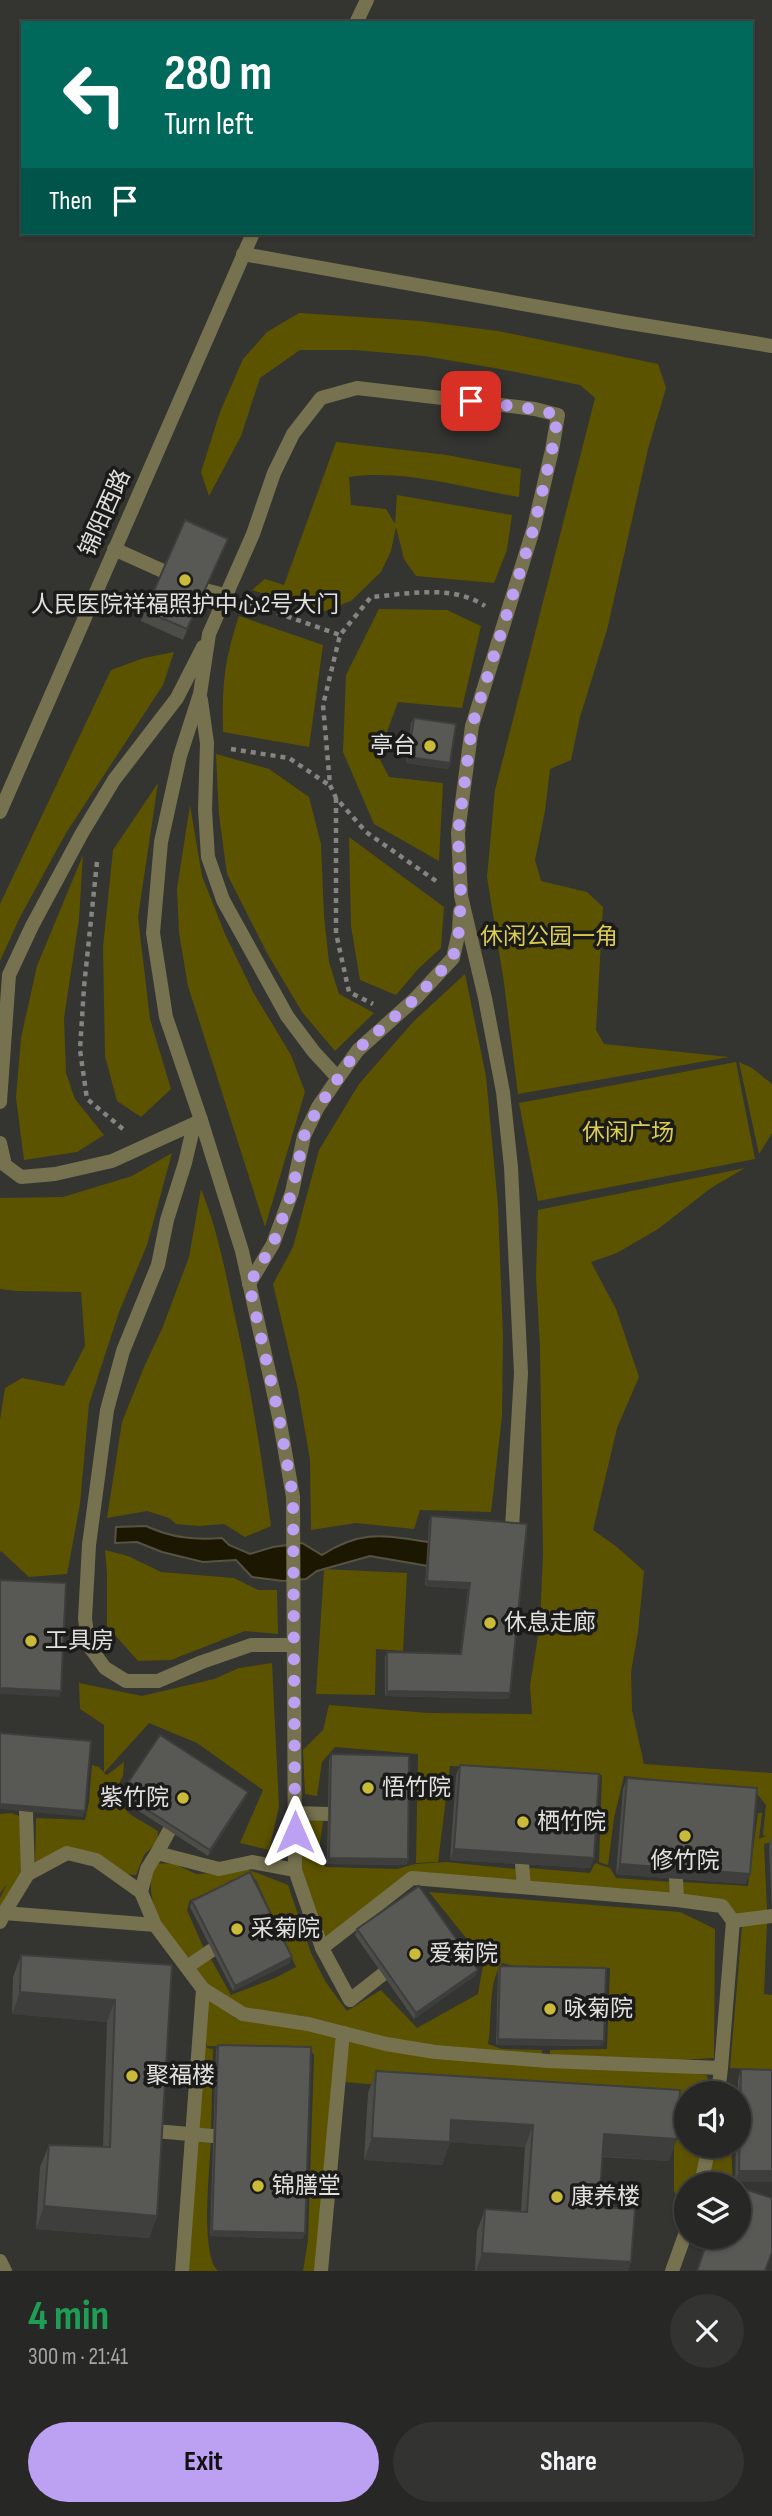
<!DOCTYPE html>
<html lang="en">
<head>
<meta charset="utf-8">
<style>
  body { margin:0; font-family:"Sofia Sans Condensed","Noto Sans SC",sans-serif; background:#333332; color:#f1f3f6; height:100vh; display:flex; flex-direction:column; font-size:26px; white-space:nowrap }
  * { box-sizing:border-box; margin:0 }
  p { font-size:23px; color:#a4a5a7 }
  .icon { flex:none; width:38px; height:38px; fill:none; stroke:currentColor; stroke-width:2; stroke-linecap:round; stroke-linejoin:round }
  .map { position:relative; height:2271px; overflow:hidden }
  .details { display:flex; flex-direction:column; background:#272725; flex:1 }
  .details>* { flex:none }
  .banner { position:absolute; left:21px; top:21px; width:732px; height:214px; border-radius:0px; box-shadow:0 2px 5px #0004,0 0 0 2px #434442; background:#00695c; color:#fff; overflow:hidden }
  .controls { position:absolute; left:674px; top:2081px; display:grid; gap:14px }
  .controls a { display:grid; place-items:center; width:77px; height:77px; border-radius:50%; background:#272725; box-shadow:0 2px 5px #0004,0 0 0 2px #434442; font-size:35px }
  .pin { position:absolute; display:grid; place-items:center; width:60px; height:60px; color:#fff; margin:-30px; border-radius:14px; box-shadow:0 4px 10px #0006 }
  .me { position:absolute; width:77px; margin:-38px; rotate:0deg; stroke-linejoin:round; filter:drop-shadow(0 0 5px #0008) }
  .turn { display:flex; align-items:center; gap:24px; height:147px; padding:0 28px; font-size:32px }
  .turn .icon { width:91px; height:91px; stroke-width:2.5 }
  .turn b { display:block; font-size:49px; line-height:60px }
  .then { display:flex; align-items:center; height:66px; padding:0 28px; background:#0003; gap:14px; font-size:26px }
  .round { display:grid; place-items:center; flex:none; width:74px; height:74px; border-radius:37px; background:#333332 }
  .overview { display:flex; align-items:center; justify-content:space-between; height:119px; padding:0 28px }
  h1 { font-size:42px; font-weight:700; line-height:52px; color:#1e9e55 }
  .cta { display:flex; gap:14px; margin-top:auto; padding:14px 28px }
  .cta a { flex:1; height:80px; border-radius:42px; background:#bca0f2; color:#111; font-size:28px; font-weight:700; line-height:80px; text-align:center }
  .cta a+a { background:#333332; color:#f1f3f6 }
  .map>svg:first-child { display:block }
  .green { fill:#5c5300 }
  .water { fill:#1b1700; stroke:#565343; stroke-width:2 }
  .lines { fill:none; stroke-linecap:round; stroke-linejoin:round }
  .path { stroke:#858482; stroke-width:4.5; stroke-dasharray:5 5; stroke-linecap:butt }
  .minor { stroke:#76714f; stroke-width:14 }
  .tertiary { stroke:#76714f; stroke-width:14 }
  .wall { fill:#4c4c49 }
  .shaded-wall { fill:#3e3e3c }
  .building { fill:#585855; stroke:#3e3e3c; stroke-width:2 }
  .route { stroke:#bca0f2; stroke-width:12; stroke-dasharray:0 21.6 }
  .poi-dot { fill:#caba3a; stroke:#1b1b1a; stroke-width:2.5 }
  .labels { text-anchor:middle; dominant-baseline:central; stroke-width:7; stroke-linejoin:round; paint-order:stroke }
  .street-label { font-size:23px; fill:#e1e0df; stroke:#1b1b1a }
  .poi-label { font-size:23px; fill:#e1e0df; stroke:#1b1b1a; text-anchor:start }
  .park-label { font-size:23px; fill:#dbcc53; stroke:#1b1b1a }
</style>
</head>
<body>
<div class="map">
<svg width="772" height="2271" viewBox="0 0 772 2271">
  <rect width="100%" height="100%" fill="#343431"/>
  <g class="green">
    <path d="M 299,313 L 420,321 L 498,331 L 658,364 L 666,388 L 648,449 L 607,630 L 580,717 L 571,760 L 550,769 L 545,811 L 535,860 L 541,881 L 587,892 L 603,907 L 596,1030 L 604,1044 L 729,1057 L 518,1094 L 504,983 L 487,877 L 495,790 L 595,398 L 580,385 L 500,369 L 424,356 L 354,350 L 300,350 L 260,378 L 241,436 L 209,496 L 201,472 L 220,412 L 243,359 L 267,332 Z"/>
    <path d="M 336,442 L 447,455 L 521,469 L 519,497 C 463,488 405,469 349,477 L 351,505 L 386,509 L 395,524 L 397,495 L 512,515 L 507,550 L 494,583 L 416,576 L 404,559 L 396,527 L 391,551 L 381,572 L 351,601 L 322,612 L 252,590 L 265,579 L 284,585 Z"/>
    <path d="M 379,609 L 447,610 L 481,626 L 462,708 L 398,702 L 378,756 L 389,777 L 443,783 L 439,861 L 374,824 L 343,752 L 346,675 Z"/>
    <path d="M 239,616 L 323,645 L 309,747 L 223,732 C 222,685 224,661 239,616 Z"/>
    <path d="M 174,652 L 163,685 L 66,833 L 19,919 L 0,961 L 0,904 L 111,670 L 144,658 Z"/>
    <path d="M 216,754 L 269,769 L 309,797 L 321,844 L 324,916 L 329,962 L 339,994 L 374,1013 L 335,1051 L 302,1012 L 267,953 L 227,874 L 219,815 Z"/>
    <path d="M 158,783 L 138,917 L 150,1019 L 171,1089 L 141,1117 L 117,1101 L 105,1056 L 103,947 L 113,850 Z"/>
    <path d="M 190,805 L 202,876 L 225,934 L 253,992 L 291,1055 L 305,1092 L 265,1227 L 188,986 L 179,933 L 177,889 Z"/>
    <path d="M 349,837 L 444,907 L 441,948 L 419,968 L 396,995 L 360,980 L 351,926 Z"/>
    <path d="M 83,855 L 79,919 L 64,1018 L 66,1073 L 75,1099 L 104,1135 L 77,1152 L 24,1160 L 16,1098 L 21,1038 L 37,966 Z"/>
    <path d="M 465,974 L 486,1076 L 498,1206 L 503,1336 L 502,1416 L 491,1512 L 420,1510 L 414,1529 L 356,1523 L 311,1530 L 310,1460 L 298,1390 L 273,1284 L 293,1247 L 319,1150 L 359,1084 L 414,1021 Z"/>
    <path d="M 736,1062 L 755,1159 L 538,1201 L 519,1103 Z"/>
    <path d="M 739,1062 L 752,1068 L 772,1084 L 772,1133 L 759,1154 Z"/>
    <path d="M 172,1153 L 147,1245 L 119,1312 L 89,1404 L 80,1504 L 67,1574 L 29,1577 L 1,1551 L 0,1553 L 0,1420 L 5,1388 L 22,1378 L 64,1386 L 85,1346 L 81,1292 L 17,1291 L 0,1289 L 0,1198 L 63,1197 L 132,1176 Z"/>
    <path d="M 745,1168 L 711,1188 L 658,1229 L 617,1253 L 591,1262 L 616,1309 L 639,1377 L 617,1428 L 593,1530 L 617,1547 L 644,1571 L 638,1632 L 631,1672 L 632,1710 L 644,1764 L 772,1773 L 772,1842 L 764,1844 L 767,1910 L 735,1915 L 681,1896 L 682,1882 L 748,1886 L 758,1813 L 762,1813 L 759,1839 L 766,1836 L 763,1835 L 766,1805 L 753,1789 L 624,1776 L 614,1818 L 608,1865 L 599,1862 L 602,1775 L 450,1766 L 438,1862 L 416,1863 L 418,1754 L 335,1747 L 322,1762 L 317,1796 L 305,1794 L 303,1750 L 323,1730 L 329,1705 L 428,1713 L 532,1714 L 530,1685 L 540,1624 L 543,1554 L 540,1348 L 536,1275 L 538,1210 Z"/>
    <path d="M 201,1189 C 216,1226 224,1264 232,1303 C 249,1377 261,1451 271,1526 L 245,1537 L 224,1524 L 199,1526 L 176,1524 L 169,1518 L 147,1511 L 107,1518 L 122,1422 L 144,1367 L 162,1329 L 189,1257 Z"/>
    <path d="M 105,1550 L 128,1556 L 161,1572 L 234,1578 L 258,1590 L 277,1590 L 278,1634 L 245,1631 L 171,1660 L 138,1661 L 107,1626 L 107,1573 Z"/>
    <path d="M 324,1569 L 407,1573 L 403,1651 L 376,1649 L 375,1695 L 316,1694 Z"/>
    <path d="M 272,1663 L 279,1807 L 269,1850 L 240,1843 L 263,1790 L 197,1743 L 149,1723 L 104,1773 L 107,1775 L 124,1762 L 123,1776 L 112,1796 L 131,1815 L 158,1831 L 157,1842 L 144,1855 L 136,1875 L 124,1874 L 95,1854 L 35,1866 L 36,1818 L 85,1820 L 89,1802 L 92,1765 L 99,1767 L 104,1772 L 104,1725 L 80,1709 L 79,1683 L 142,1696 L 214,1679 L 239,1668 Z"/>
    <path d="M 11,1813 L 22,1817 L 24,1872 L 0,1909 L 0,1898 L 7,1884 L 0,1893 L 0,1814 Z"/>
    <path d="M 300,1817 L 323,1821 L 320,1844 L 321,1865 L 327,1867 L 397,1869 L 415,1864 L 446,1862 L 516,1869 L 517,1880 L 415,1874 L 324,1938 L 301,1871 Z"/>
    <path d="M 173,1863 L 196,1874 L 227,1872 L 244,1868 L 288,1885 L 311,1953 L 325,1981 L 347,2011 L 381,1990 L 417,2028 L 478,1994 L 484,1960 L 429,1892 L 680,1912 L 715,1929 L 714,2058 L 677,2060 L 550,2057 L 550,2050 L 607,2049 L 610,1968 L 514,1966 L 502,1963 C 487,1984 493,2018 488,2044 L 502,2049 L 542,2050 L 542,2057 L 419,2046 L 321,2023 L 304,2016 L 243,2011 L 208,1987 L 194,1967 L 211,1959 L 231,1995 L 275,1978 L 296,1967 L 256,1880 L 247,1874 L 232,1883 L 190,1900 L 187,1910 L 204,1949 L 194,1958 L 186,1958 C 163,1924 143,1906 154,1864 Z"/>
    <path d="M 595,1863 L 610,1868 L 616,1878 L 672,1882 L 674,1896 L 528,1881 L 526,1872 L 530,1868 L 590,1873 Z"/>
    <path d="M 767,1922 L 764,1994 L 772,1995 L 772,2070 L 730,2068 L 742,1926 Z"/>
    <path d="M 207,1998 L 231,2012 L 235,2018 L 304,2029 L 335,2037 L 337,2049 L 318,2271 L 303,2271 L 308,2240 L 314,2055 L 310,2049 L 207,2046 L 205,2039 Z"/>
    <path d="M 348,2039 L 706,2075 L 711,2084 L 710,2093 L 686,2093 L 686,2146 L 701,2146 L 696,2184 L 686,2184 L 686,2201 L 680,2202 L 674,2191 L 674,2144 L 475,2093 L 344,2082 Z"/>
    <path d="M 204,2040 L 207,2048 L 213,2049 L 211,2133 L 197,2132 Z"/>
    <path d="M 195,2139 L 211,2140 C 210,2166 200,2254 218,2271 L 185,2271 Z"/>
    <path d="M 714,2146 L 731,2146 L 733,2184 L 707,2184 Z"/>
  </g>
  <path class="water" d="M 146,1526 C 172,1538 194,1540 222,1538 L 229,1545 L 250,1554 L 273,1547 L 302,1543 L 322,1555 C 365,1527 388,1537 436,1543 L 434,1567 L 370,1556 L 317,1571 L 306,1579 L 283,1581 L 252,1577 L 236,1560 L 203,1562 L 162,1552 L 137,1542 L 115,1543 L 116,1527 Z"/>
  <g class="lines">
    <g class="path">
      <path d="M 249,603 L 340,635"/>
      <path d="M 231,749 L 289,758 L 329,785"/>
      <path d="M 336,798 L 336,933 L 349,992 L 373,1004"/>
      <path d="M 97,862 L 84,987 L 80,1050 L 87,1099 L 123,1129"/>
      <path d="M 436,881 L 366,832 L 336,798 L 330,785 L 323,705 L 340,635 L 371,597 C 408,594 452,584 485,606"/>
    </g>
    <g class="minor">
      <path d="M 243,254 L 624,322 L 772,346"/>
      <path d="M 114,549 L 163,571"/>
      <path d="M 205,590 L 228,596"/>
      <path d="M 201,700 L 207,743 L 205,810 L 208,857 L 223,900 L 287,1016 L 314,1052 L 338,1078 L 318,1107 L 304,1136 L 292,1192 L 273,1244 L 249,1284"/>
      <path d="M 338,1078 L 358,1050 L 416,998 L 453,958 L 459,931 L 460,911"/>
      <path d="M 0,1102 L 9,975 L 32,926 L 82,833 L 114,780 L 177,698 L 203,647"/>
      <path d="M 201,1120 L 192,1133 L 185,1163 L 167,1220 L 158,1265 L 123,1351 L 107,1410 L 89,1545 L 85,1619 L 89,1646 L 105,1668 L 126,1681 L 158,1681 L 202,1662 L 251,1645 L 292,1645"/>
      <path d="M 0,1143 L 5,1165 L 21,1177 L 55,1174 L 112,1161 L 200,1121"/>
      <path d="M 26,1812 L 28,1874"/>
      <path d="M 295,1813 L 328,1814"/>
      <path d="M 157,1853 L 169,1831"/>
      <path d="M 522,1864 L 524,1886"/>
      <path d="M 295,1870 L 293,1497 L 279,1417 L 242,1251 L 201,1120 L 166,1017 L 153,933 L 161,842 L 180,756 L 200,694 L 209,634 L 253,534 L 274,473 L 293,434 L 321,398 L 357,388 L 535,409 L 558,415 L 552,450 L 534,527 L 472,726 L 458,833 L 461,896 L 485,998 L 503,1092 L 511,1167 L 521,1373 L 512,1528"/>
      <path d="M 676,1879 L 677,1900"/>
      <path d="M 4,1913 L 28,1874 L 67,1853 L 96,1860 L 141,1892"/>
      <path d="M 733,1921 L 772,1916"/>
      <path d="M 0,1922 L 4,1913 L 155,1925 L 203,1989 L 243,2014 L 308,2024 L 386,2044 L 435,2052 L 548,2061 L 721,2068 L 718,2093"/>
      <path d="M 155,1925 L 141,1892 L 147,1869 L 157,1853 L 219,1869 L 252,1862 L 295,1870 L 322,1948 L 412,1878 L 677,1900 L 722,1906 L 733,1921 L 721,2068"/>
      <path d="M 322,1948 L 350,2000 L 383,1974"/>
      <path d="M 187,1967 L 212,1950"/>
      <path d="M 155,2131 L 213,2136"/>
      <path d="M 701,2184 L 709,2146"/>
      <path d="M 0,2261 L 5,2271"/>
      <path d="M 182,2271 L 203,1989"/>
      <path d="M 321,2271 L 343,2033"/>
      <path d="M 672,2271 L 686,2232"/>
    </g>
    <g class="tertiary">
      <path d="M 356,23 L 367,0"/>
      <path d="M 0,812 L 253,233"/>
    </g>
  </g>
  <g class="wall">
    <path d="M 228,539 L 183,640 L 141,621 L 145,611 Z"/>
    <path d="M 414,718 L 450,763 L 448,769 L 406,763 L 411,723 Z"/>
    <path d="M 431,1516 L 527,1524 L 510,1693 L 508,1699 L 385,1696 L 385,1657 L 387,1652 L 460,1654 L 468,1589 L 425,1586 L 429,1521 Z"/>
    <path d="M 331,1754 L 408,1859 L 406,1865 L 327,1864 L 329,1760 Z"/>
    <path d="M 460,1765 L 594,1858 L 590,1868 L 450,1860 L 456,1775 Z"/>
    <path d="M 627,1778 L 746,1884 L 616,1874 L 623,1789 Z"/>
    <path d="M 121,1793 L 246,1797 L 208,1856 L 119,1798 Z"/>
    <path d="M 772,1837 L 772,1915 L 769,1845 Z"/>
    <path d="M 192,1901 L 290,1963 L 233,1991 L 190,1907 Z"/>
    <path d="M 357,1929 L 476,1975 L 414,2019 L 355,1935 Z"/>
    <path d="M 21,1955 L 172,1965 L 157,2216 L 149,2238 L 36,2229 L 40,2167 L 49,2145 L 103,2147 L 107,2022 L 12,2014 L 13,1977 Z"/>
    <path d="M 500,1966 L 602,2046 L 496,2045 L 498,1971 Z"/>
    <path d="M 218,2045 L 303,2239 L 210,2236 L 216,2050 Z"/>
    <path d="M 741,2069 L 772,2070 L 772,2182 L 735,2181 L 736,2146 L 738,2146 L 738,2080 Z"/>
    <path d="M 376,2071 L 669,2161 L 602,2157 L 599,2207 L 628,2271 L 475,2271 L 477,2231 L 485,2209 L 521,2211 L 525,2147 L 450,2142 L 442,2165 L 364,2160 L 368,2093 Z"/>
  </g>
  <g class="shaded-wall">
    <path d="M 228,539 L 224,549 L 183,640 L 187,629 Z"/>
    <path d="M 408,757 L 450,763 L 448,769 L 406,763 Z"/>
    <path d="M 427,1581 L 470,1583 L 468,1589 L 425,1586 Z"/>
    <path d="M 0,1688 L 61,1691 L 59,1697 L 0,1694 Z"/>
    <path d="M 387,1691 L 510,1693 L 508,1699 L 385,1696 Z"/>
    <path d="M 248,1792 L 246,1797 L 208,1856 L 210,1850 Z"/>
    <path d="M 0,1804 L 85,1811 L 83,1817 L 0,1809 Z"/>
    <path d="M 454,1849 L 594,1858 L 590,1868 L 450,1860 Z"/>
    <path d="M 329,1858 L 408,1859 L 406,1865 L 327,1864 Z"/>
    <path d="M 620,1864 L 750,1874 L 746,1884 L 616,1874 Z"/>
    <path d="M 292,1957 L 290,1963 L 233,1991 L 235,1986 Z"/>
    <path d="M 478,1970 L 476,1975 L 414,2019 L 416,2013 Z"/>
    <path d="M 20,1992 L 115,2000 L 107,2022 L 12,2014 Z"/>
    <path d="M 498,2039 L 604,2041 L 602,2046 L 496,2045 Z"/>
    <path d="M 451,2120 L 533,2125 L 525,2147 L 443,2142 Z"/>
    <path d="M 604,2134 L 677,2139 L 669,2161 L 596,2156 Z"/>
    <path d="M 372,2138 L 450,2142 L 442,2165 L 364,2160 Z"/>
    <path d="M 739,2171 L 772,2171 L 772,2182 L 735,2181 Z"/>
    <path d="M 44,2206 L 157,2216 L 149,2238 L 36,2229 Z"/>
    <path d="M 212,2231 L 305,2233 L 303,2239 L 210,2236 Z"/>
    <path d="M 482,2253 L 631,2262 L 628,2271 L 476,2271 Z"/>
  </g>
  <g class="building">
    <path d="M 185,520 L 228,539 L 187,629 L 145,611 Z"/>
    <path d="M 414,718 L 456,724 L 450,763 L 408,757 Z"/>
    <path d="M 431,1516 L 527,1524 L 510,1693 L 387,1691 L 387,1652 L 461,1654 L 470,1583 L 427,1581 Z"/>
    <path d="M 0,1580 L 66,1583 L 61,1691 L 0,1688 Z"/>
    <path d="M 0,1733 L 91,1741 L 85,1811 L 0,1804 Z"/>
    <path d="M 160,1735 L 248,1792 L 210,1850 L 121,1793 Z"/>
    <path d="M 331,1754 L 409,1756 L 408,1859 L 329,1858 Z"/>
    <path d="M 460,1765 L 599,1774 L 594,1858 L 454,1849 Z"/>
    <path d="M 627,1778 L 757,1788 L 750,1874 L 620,1864 Z"/>
    <path d="M 250,1872 L 292,1957 L 235,1986 L 192,1901 Z"/>
    <path d="M 419,1886 L 478,1970 L 416,2013 L 357,1929 Z"/>
    <path d="M 21,1955 L 172,1965 L 157,2216 L 44,2206 L 49,2145 L 110,2147 L 115,2000 L 20,1992 Z"/>
    <path d="M 500,1966 L 606,1968 L 604,2041 L 498,2039 Z"/>
    <path d="M 218,2045 L 311,2047 L 305,2233 L 212,2231 Z"/>
    <path d="M 741,2069 L 772,2070 L 772,2171 L 739,2171 Z"/>
    <path d="M 376,2071 L 680,2090 L 677,2139 L 604,2134 L 599,2207 L 635,2209 L 631,2262 L 482,2253 L 485,2209 L 527,2212 L 533,2125 L 451,2120 L 450,2142 L 372,2138 Z"/>
    <path d="M 738,2187 L 772,2198 L 772,2252 L 765,2271 L 697,2271 L 709,2236 L 738,2236 Z"/>
  </g>
  <g class="lines">
    <path class="route" d="M 295,1832 L 293,1497 L 279,1417 L 249,1284 L 273,1244 L 292,1192 L 304,1136 L 318,1108 L 358,1049 L 416,998 L 453,958 L 459,931 L 461,896 L 458,833 L 472,726 L 534,527 L 552,450 L 558,415 L 535,409 L 471,401"/>
  </g>
  <g class="poi-dot">
    <circle cx="185" cy="580" r="7"/>
    <circle cx="430" cy="746" r="7"/>
    <circle cx="490" cy="1623" r="7"/>
    <circle cx="31" cy="1641" r="7"/>
    <circle cx="368" cy="1788" r="7"/>
    <circle cx="183" cy="1798" r="7"/>
    <circle cx="523" cy="1822" r="7"/>
    <circle cx="685" cy="1836" r="7"/>
    <circle cx="237" cy="1929" r="7"/>
    <circle cx="415" cy="1954" r="7"/>
    <circle cx="550" cy="2009" r="7"/>
    <circle cx="132" cy="2076" r="7"/>
    <circle cx="258" cy="2186" r="7"/>
    <circle cx="557" cy="2197" r="7"/>
  </g>
  <g class="labels">
    <g class="street-label">
      <text transform="translate(105 513) rotate(-66)">锦阳西路</text>
    </g>
    <g class="poi-label">
      <text x="185" y="605" text-anchor="middle">人民医院祥福照护中心2号大门</text>
      <text x="416" y="746" text-anchor="end">亭台</text>
      <text x="504" y="1623">休息走廊</text>
      <text x="45" y="1641">工具房</text>
      <text x="382" y="1788">悟竹院</text>
      <text x="169" y="1798" text-anchor="end">紫竹院</text>
      <text x="537" y="1822">栖竹院</text>
      <text x="685" y="1861" text-anchor="middle">修竹院</text>
      <text x="251" y="1929">采菊院</text>
      <text x="429" y="1954">爱菊院</text>
      <text x="564" y="2009">咏菊院</text>
      <text x="146" y="2076">聚福楼</text>
      <text x="272" y="2186">锦膳堂</text>
      <text x="571" y="2197">康养楼</text>
    </g>
    <g class="park-label">
      <text x="549" y="937">休闲公园一角</text>
      <text x="628" y="1133">休闲广场</text>
    </g>
  </g>
</svg>
<div class="controls">
<a><svg class="icon" aria-label="sound" viewBox="0 0 24 24"><path d="M4 9h4l5-4v14l-5-4H4zM17 9q2 3 0 6"/></svg></a>
<a><svg class="icon" aria-label="layers" viewBox="0 0 24 24"><path d="M12 4l9 5-9 5-9-5zM3 14l9 5 9-5"/></svg></a>
</div>
<div class="pin" style="left:471px;top:401px;background:#d93025"><svg class="icon" aria-label="arrive" viewBox="0 0 24 24"><path d="M6 21V4h12l-3 4 3 4H6"/></svg></div>
<svg class="me" style="left:295px;top:1832px" viewBox="-20 -20 40 40"><path d="M0-17L14 15 0 8-14 15z" fill="#bca0f2" stroke="#fff" stroke-width="4"/></svg>
<div class="banner">
<div class="turn"><svg class="icon" aria-label="left" viewBox="0 0 24 24"><path d="M17 20v-9H6M10 6l-5 5 5 5"/></svg><div><b>280 m</b>Turn left</div></div>
<div class="then">Then<svg class="icon" aria-label="arrive" viewBox="0 0 24 24"><path d="M6 21V4h12l-3 4 3 4H6"/></svg></div>
</div>
</div>
<section class="details">
<div class="overview"><div><h1>4 min</h1><p>300 m · 21:41</p></div><a class="round"><svg class="icon" aria-label="close" viewBox="0 0 24 24"><path d="M6 6l12 12M18 6L6 18"/></svg></a></div>
<div class="cta"><a>Exit</a><a>Share</a></div>
</section>
</body>
</html>
